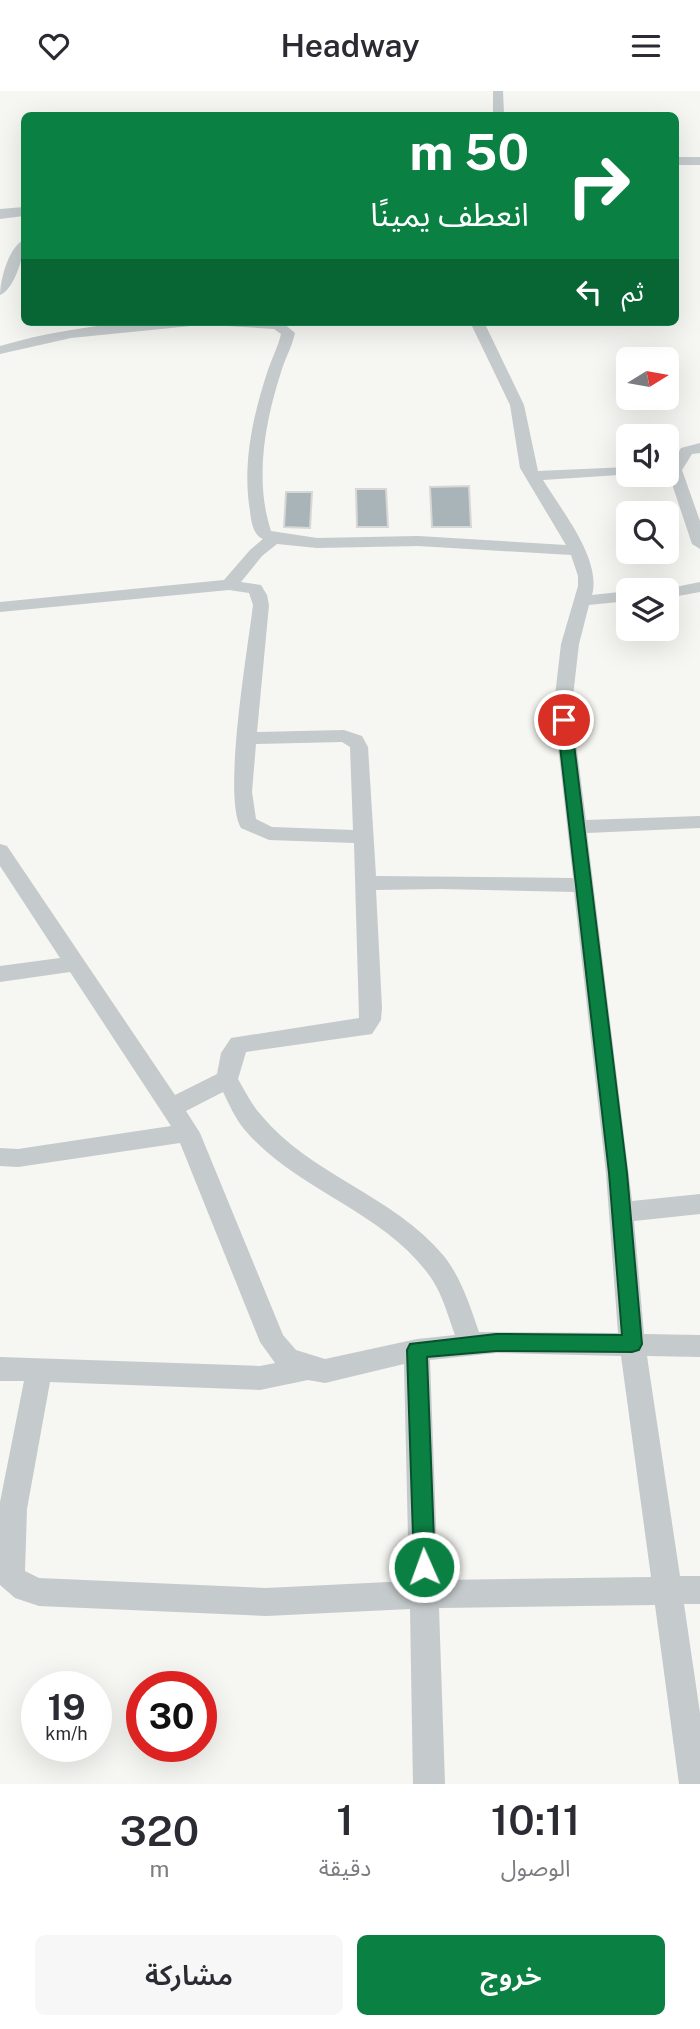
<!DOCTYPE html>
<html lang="ar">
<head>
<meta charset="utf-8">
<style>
  body { margin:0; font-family:"Public Sans","Noto Sans Arabic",sans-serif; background:#f7f7f7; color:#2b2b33; direction:rtl; height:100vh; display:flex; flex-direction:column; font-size:26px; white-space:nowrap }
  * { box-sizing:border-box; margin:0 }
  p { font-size:23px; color:#7c7c81 }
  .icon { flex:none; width:38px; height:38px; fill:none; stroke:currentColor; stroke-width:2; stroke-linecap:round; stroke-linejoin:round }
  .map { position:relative; height:1693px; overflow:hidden; direction:ltr }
  .side { display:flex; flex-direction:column; background:#fff; flex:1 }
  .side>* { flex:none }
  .top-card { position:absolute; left:21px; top:21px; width:658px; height:214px; border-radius:10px; box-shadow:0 7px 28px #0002; direction:rtl; background:#0b8043; color:#fff; overflow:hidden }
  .needle { width:46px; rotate:79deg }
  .controls { position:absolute; left:616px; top:256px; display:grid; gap:14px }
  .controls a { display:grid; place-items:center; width:63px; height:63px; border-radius:10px; background:#fff; box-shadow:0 7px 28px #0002; font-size:35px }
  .speed { position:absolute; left:21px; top:1580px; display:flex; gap:14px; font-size:35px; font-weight:700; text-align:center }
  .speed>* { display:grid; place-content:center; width:91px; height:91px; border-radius:50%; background:#fff; box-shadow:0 7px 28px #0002; line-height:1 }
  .speed small { font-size:18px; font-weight:400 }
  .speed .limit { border:10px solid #d22; background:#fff; color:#111 }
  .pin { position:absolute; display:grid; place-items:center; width:60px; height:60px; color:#fff; margin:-30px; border:4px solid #fff; border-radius:50%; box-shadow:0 2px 7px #0007 }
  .me { position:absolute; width:77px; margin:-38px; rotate:358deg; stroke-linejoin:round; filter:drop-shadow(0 0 5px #0008) }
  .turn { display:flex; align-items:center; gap:24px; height:147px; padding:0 35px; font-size:32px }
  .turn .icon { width:91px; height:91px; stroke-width:2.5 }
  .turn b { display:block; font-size:49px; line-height:60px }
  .then { display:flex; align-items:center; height:66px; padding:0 35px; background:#0003; gap:14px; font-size:26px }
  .eta { display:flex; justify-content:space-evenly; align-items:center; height:119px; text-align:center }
  .eta b { font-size:42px; font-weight:600; line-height:49px }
  .cta { display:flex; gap:14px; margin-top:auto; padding:14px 35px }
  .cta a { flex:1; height:80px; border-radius:10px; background:#0b8043; color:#fff; font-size:28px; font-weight:600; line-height:80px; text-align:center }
  .cta a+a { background:#f7f7f7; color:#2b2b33 }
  header { display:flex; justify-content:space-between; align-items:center; height:91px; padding:0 35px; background:#fff; font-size:32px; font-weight:600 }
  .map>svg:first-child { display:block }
  .building { fill:#a9b4b8; stroke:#d7d7d5; stroke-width:2 }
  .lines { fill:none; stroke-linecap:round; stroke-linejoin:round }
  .minor { fill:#c5cacc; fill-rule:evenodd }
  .tertiary { fill:#c5cacc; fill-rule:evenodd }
  .route { fill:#0b8043; stroke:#07532c; stroke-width:2 }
</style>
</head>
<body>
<header><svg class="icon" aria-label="menu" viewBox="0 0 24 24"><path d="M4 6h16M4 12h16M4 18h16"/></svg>Headway<svg class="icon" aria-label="heart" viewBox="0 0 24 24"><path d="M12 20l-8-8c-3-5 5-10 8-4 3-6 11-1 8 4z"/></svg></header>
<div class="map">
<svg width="700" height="1693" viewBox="0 0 700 1693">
  <rect width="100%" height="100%" fill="#f6f6f2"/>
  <g class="building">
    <path d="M 469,395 L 471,436 L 432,436 L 430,396 Z"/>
    <path d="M 356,398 L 386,398 L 388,436 L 357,436 Z"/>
    <path d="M 286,401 L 312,401 L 310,437 L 284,436 Z"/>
  </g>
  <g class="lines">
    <g class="minor">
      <path d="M 493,0 L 503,0 L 504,24 L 493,24 Z"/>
      <path d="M 24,149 C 25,163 14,199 0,204 C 0,189 9,155 24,149 Z"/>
      <path d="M 135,231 L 198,231 L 191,235 L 71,247 L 0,263 L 0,255 C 44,242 89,235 135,231 Z"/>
      <path d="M 220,231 L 282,231 L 295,242 C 292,255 286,266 282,278 C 265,330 254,388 271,440 L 317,447 L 418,445 L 566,454 L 520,377 L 510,314 L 470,231 L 484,231 L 524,314 L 538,380 L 628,376 L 628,383 L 634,383 L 543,389 C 561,419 602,468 592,504 L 628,500 L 628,510 L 589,514 L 579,553 L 573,605 L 573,629 L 586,729 L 700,725 L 700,737 L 587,742 L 632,1110 L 700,1103 L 700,1123 L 634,1130 L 644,1243 L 700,1244 L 700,1266 L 647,1265 L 680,1485 L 700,1485 L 700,1513 L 684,1513 L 700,1622 L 700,1693 L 679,1693 L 655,1514 L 439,1517 L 445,1693 L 413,1693 L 410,1518 L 266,1525 L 39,1515 L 15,1507 L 0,1494 L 0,1411 L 24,1290 L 0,1290 L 0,1266 L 260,1275 L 275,1272 L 260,1251 L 180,1052 L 18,1076 L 0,1075 L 0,1057 L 18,1058 L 171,1035 L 70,881 L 0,891 L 0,875 L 60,867 L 0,775 L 0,753 L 7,755 L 175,1004 L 217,983 L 221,962 L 231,947 L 359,927 L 354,752 L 269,749 L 241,737 C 222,706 248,557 253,514 L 249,502 L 229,499 L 0,521 L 0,511 L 224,489 L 250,459 L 263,448 C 253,444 251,430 250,420 C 242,373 253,324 268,279 C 272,267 278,256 281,243 L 274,238 L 227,235 ZM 277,453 L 317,457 L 418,455 L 571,464 L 578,485 L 578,495 L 561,553 L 555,605 L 555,629 L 573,787 L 376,785 L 368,656 L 362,645 L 344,639 L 257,641 L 269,514 L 267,504 L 261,494 L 241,491 L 262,465 ZM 342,651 L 350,656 L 353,739 L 272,736 L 256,728 L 252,701 L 256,653 ZM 440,798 L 574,801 L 606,1082 L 618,1242 L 479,1241 C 470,1215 461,1186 443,1164 C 393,1104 310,1084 261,1024 C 251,1013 245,1000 238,988 L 246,961 L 372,943 L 381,929 L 382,917 L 376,799 ZM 223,1001 C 229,1013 235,1027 244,1038 C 294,1098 378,1118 426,1180 C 441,1198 447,1222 455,1244 L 417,1248 L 325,1268 L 296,1259 L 283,1244 L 200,1042 L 186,1020 ZM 496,1262 L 621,1265 L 651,1486 L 438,1489 L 430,1269 ZM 404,1273 L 409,1490 L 266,1497 L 39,1487 L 25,1480 L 27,1418 L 50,1291 L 260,1299 L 308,1289 L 325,1292 Z"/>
      <path d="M 700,352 L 700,362 L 692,363 L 682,379 L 700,430 L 700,458 L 692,453 L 669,384 L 662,383 L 667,383 L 667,375 L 671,373 L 681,357 Z"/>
      <path d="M 700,491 L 700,501 L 667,507 L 667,499 L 661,499 Z"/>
    </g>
    <g class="tertiary">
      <rect x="676" y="66" width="24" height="8"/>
      <path d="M 24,116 L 24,125 L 0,128 L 0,118 Z"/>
    </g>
  </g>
  <path class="route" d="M 564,625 L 571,629 L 627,1082 L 642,1253 L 639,1259 L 632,1261 L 496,1260 L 427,1266 L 435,1476 L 432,1483 L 424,1486 L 417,1483 L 414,1476 L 407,1259 L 410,1253 L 496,1243 L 622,1244 L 609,1082 L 557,629 Z"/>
</svg>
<div class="controls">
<a><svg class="needle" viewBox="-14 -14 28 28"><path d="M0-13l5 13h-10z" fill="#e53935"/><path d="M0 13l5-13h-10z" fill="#7c7c81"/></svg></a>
<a><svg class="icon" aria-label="sound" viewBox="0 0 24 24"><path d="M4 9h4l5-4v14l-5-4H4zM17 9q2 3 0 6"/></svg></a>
<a><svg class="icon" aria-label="search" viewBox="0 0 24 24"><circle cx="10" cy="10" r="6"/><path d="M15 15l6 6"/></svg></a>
<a><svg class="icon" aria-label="layers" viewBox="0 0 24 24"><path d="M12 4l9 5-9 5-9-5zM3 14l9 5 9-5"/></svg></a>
</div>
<div class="speed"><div>19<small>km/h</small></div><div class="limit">30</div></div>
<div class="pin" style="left:564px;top:629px;background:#d93025"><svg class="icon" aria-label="arrive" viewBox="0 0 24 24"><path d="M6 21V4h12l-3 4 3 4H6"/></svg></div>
<svg class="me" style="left:424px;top:1476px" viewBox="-20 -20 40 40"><circle r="17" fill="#0b8043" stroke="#fff" stroke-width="3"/><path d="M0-11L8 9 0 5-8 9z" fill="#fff"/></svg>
<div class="top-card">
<div class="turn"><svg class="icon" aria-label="right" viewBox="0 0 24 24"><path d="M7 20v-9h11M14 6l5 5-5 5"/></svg><div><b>50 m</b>انعطف يمينًا</div></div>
<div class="then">ثم<svg class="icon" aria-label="left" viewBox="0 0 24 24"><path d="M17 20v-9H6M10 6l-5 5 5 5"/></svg></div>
</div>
</div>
<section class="side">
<div class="eta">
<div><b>10:11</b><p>الوصول</p></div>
<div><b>1</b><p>دقيقة</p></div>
<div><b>320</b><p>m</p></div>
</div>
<div class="cta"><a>خروج</a><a>مشاركة</a></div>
</section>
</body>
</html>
